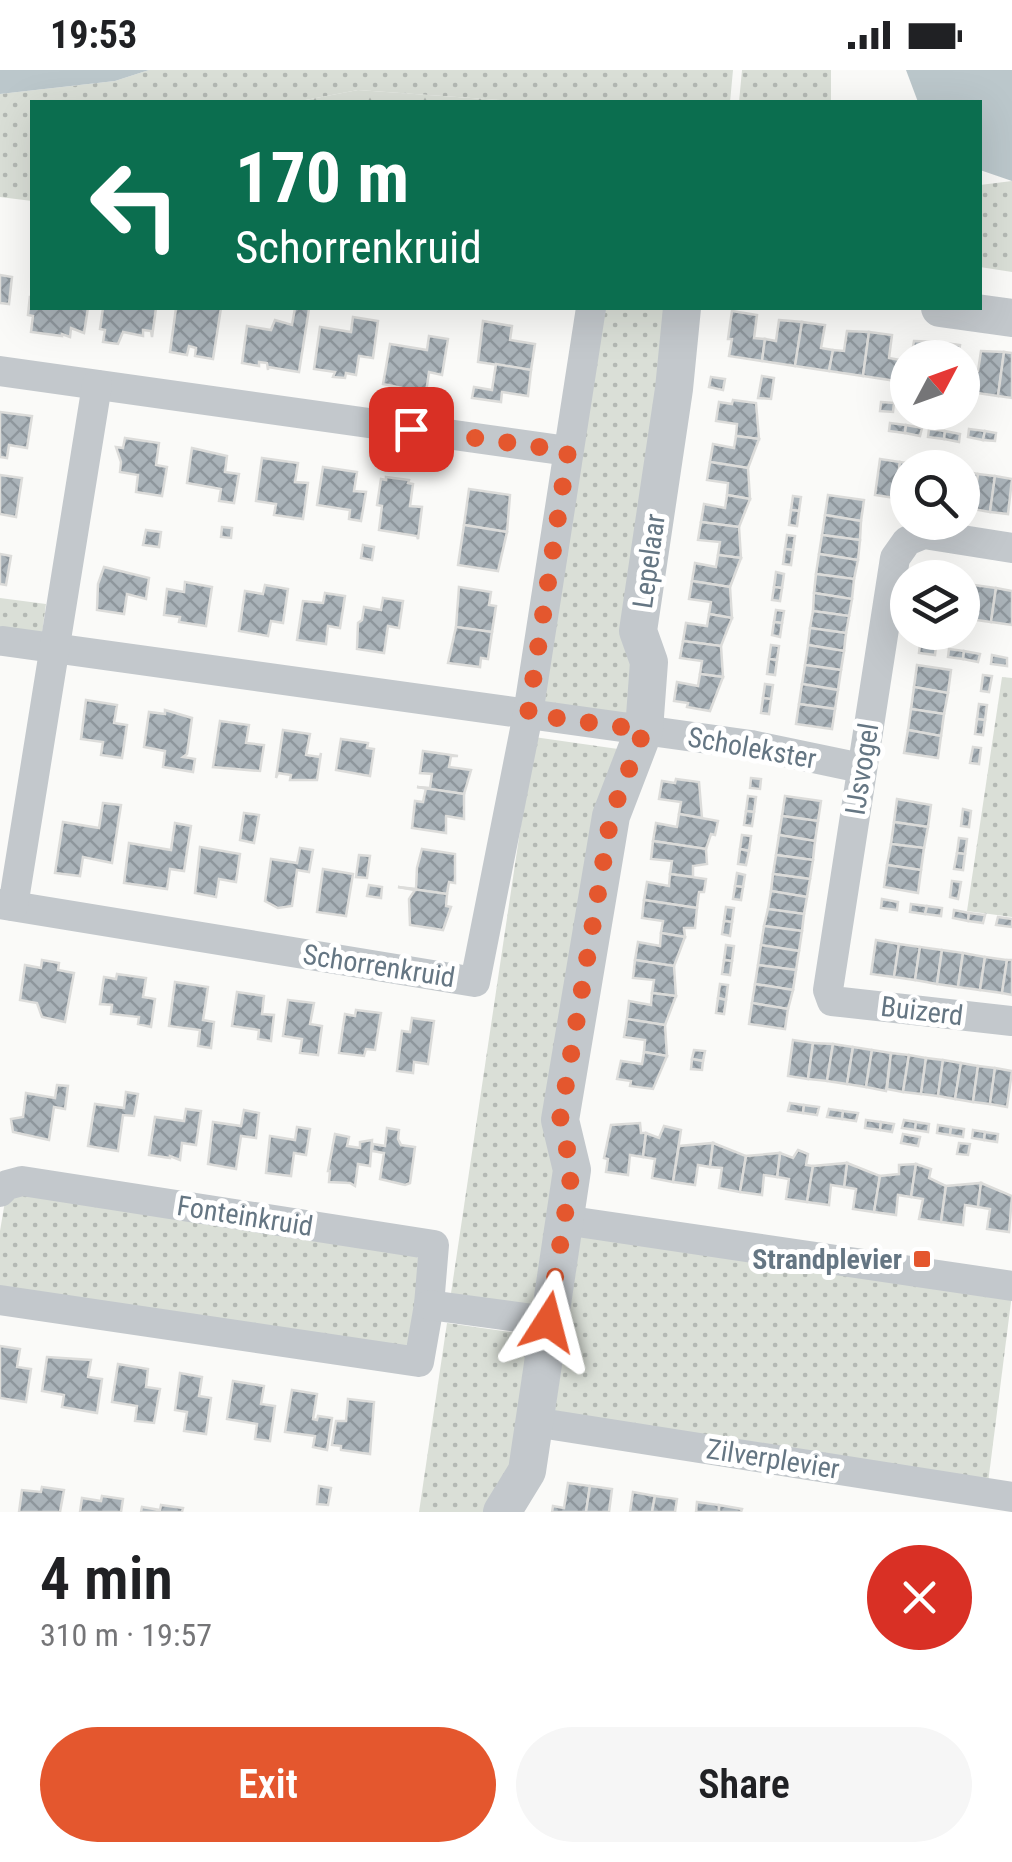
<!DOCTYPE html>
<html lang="en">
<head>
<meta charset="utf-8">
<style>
  body { margin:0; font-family:"Roboto Condensed",sans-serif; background:#f6f6f6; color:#202124; height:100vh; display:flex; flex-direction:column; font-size:38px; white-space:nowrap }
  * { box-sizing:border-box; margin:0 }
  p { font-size:32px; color:#757577 }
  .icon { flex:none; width:55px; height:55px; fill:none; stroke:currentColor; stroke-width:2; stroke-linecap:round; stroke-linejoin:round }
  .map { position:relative; height:1442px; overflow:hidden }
  .details { display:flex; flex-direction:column; background:#fff; flex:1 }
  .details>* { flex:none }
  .hud { position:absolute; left:30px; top:30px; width:952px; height:210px; border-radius:0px; box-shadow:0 10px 40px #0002; background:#0b6e4f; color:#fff; overflow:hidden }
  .needle { width:65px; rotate:49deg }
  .controls { position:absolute; left:890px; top:270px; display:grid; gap:20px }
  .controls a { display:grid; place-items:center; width:90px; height:90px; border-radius:50%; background:#fff; box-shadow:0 10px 40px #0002; font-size:50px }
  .pin { position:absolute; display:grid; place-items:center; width:85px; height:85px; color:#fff; margin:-42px; border-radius:20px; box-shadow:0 5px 15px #0006 }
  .me { position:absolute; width:110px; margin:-55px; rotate:9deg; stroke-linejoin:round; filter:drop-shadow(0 0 8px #0008) }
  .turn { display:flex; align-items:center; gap:35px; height:210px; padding:0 40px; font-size:45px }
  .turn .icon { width:130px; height:130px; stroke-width:2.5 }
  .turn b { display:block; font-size:70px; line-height:85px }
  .round { display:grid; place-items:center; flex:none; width:105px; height:105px; border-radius:52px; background:#f6f6f6 }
  .overview { display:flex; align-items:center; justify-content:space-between; height:170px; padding:0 40px }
  h1 { font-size:60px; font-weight:600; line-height:75px }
  .button { display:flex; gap:20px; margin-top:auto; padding:20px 40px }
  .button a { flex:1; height:115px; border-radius:60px; background:#e4572e; color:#fff; font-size:40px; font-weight:600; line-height:115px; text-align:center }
  .button a+a { background:#f6f6f6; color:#202124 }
  .status { display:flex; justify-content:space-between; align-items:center; height:70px; padding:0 50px; background:#fff; direction:ltr }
  .status svg { height:28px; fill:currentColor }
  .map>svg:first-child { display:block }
  .grass { fill:url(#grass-dots) }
  .forest { fill:url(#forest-firs) }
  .water { fill:#bbc7cb }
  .building { fill:url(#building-cross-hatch); stroke:#dcdcda; stroke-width:2.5 }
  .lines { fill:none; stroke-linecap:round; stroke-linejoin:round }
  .minor { stroke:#c3c8cc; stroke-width:30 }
  .tertiary { stroke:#c3c8cc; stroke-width:38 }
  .route { stroke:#e4572e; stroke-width:18; stroke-dasharray:0 32.4 }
  .poi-dot { fill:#e4572e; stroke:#fff; stroke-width:4 }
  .labels { text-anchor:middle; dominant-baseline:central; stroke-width:10; stroke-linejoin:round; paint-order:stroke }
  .street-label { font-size:28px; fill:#657683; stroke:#fff }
  .poi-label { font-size:28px; font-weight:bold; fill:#657683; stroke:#fff; text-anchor:end }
</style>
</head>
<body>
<div class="status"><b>19:53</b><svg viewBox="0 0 49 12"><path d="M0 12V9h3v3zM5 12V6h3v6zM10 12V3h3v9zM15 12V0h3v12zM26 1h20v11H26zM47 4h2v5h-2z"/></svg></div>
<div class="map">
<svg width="1012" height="1442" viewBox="0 0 1012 1442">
  <defs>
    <pattern id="grass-dots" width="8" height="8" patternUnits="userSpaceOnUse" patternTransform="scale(2.5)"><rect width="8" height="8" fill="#dadfd7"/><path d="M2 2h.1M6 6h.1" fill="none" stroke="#b4b9b4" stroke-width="1.8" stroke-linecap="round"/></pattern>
    <pattern id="forest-firs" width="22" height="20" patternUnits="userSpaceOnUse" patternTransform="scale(2.5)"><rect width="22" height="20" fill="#dadfd7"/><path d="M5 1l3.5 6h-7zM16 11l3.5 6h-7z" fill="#b4b9b4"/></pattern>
    <pattern id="building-cross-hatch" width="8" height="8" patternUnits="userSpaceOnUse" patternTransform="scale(2.5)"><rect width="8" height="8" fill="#aab3b9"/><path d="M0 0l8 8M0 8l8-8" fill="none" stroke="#8e969c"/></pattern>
  </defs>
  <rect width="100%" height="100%" fill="#fafaf8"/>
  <g class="grass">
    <path d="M 149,0 L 733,0 L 730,32 L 528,32 L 358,20 L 295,32 L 32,32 L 32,131 L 0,127 L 0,24 L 115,11 Z"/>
    <path d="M 742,0 L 831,0 L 831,32 L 739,32 Z"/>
    <path d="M 1012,111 L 1012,202 L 980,197 L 980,115 Z"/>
    <path d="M 597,238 L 672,238 L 631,600 L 629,657 L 537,644 Z"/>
    <path d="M 0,528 L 46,534 L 40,579 L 0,573 Z"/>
    <path d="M 1002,607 L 1012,608 L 1012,847 L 967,841 Z"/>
    <path d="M 534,667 L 625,680 L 542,1243 L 450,1230 Z"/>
    <path d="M 25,1120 L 411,1180 L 425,1196 L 415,1268 L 398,1282 L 7,1223 L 0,1215 L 0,1161 L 5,1131 Z"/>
    <path d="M 581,1164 L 1012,1224 L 988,1413 L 554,1345 Z"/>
    <path d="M 447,1253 L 538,1266 L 519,1398 L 488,1442 L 419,1442 Z"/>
  </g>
  <path class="forest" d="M 358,20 L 528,32 L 295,32 Z"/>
  <g class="water">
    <path d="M 0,0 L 149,0 L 115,11 L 0,24 Z"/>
    <path d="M 906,0 L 1012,0 L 1012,111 L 980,100 L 980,32 L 918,32 Z"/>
  </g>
  <g class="building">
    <path d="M 0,205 L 12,207 L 9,234 L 0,233 Z"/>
    <path d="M 30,226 L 32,238 L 88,238 L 84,263 L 71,258 L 70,267 L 62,264 L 62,266 L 31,262 L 33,246 L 28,245 Z"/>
    <path d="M 103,238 L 156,238 L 152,267 L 151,261 L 143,260 L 143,266 L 123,262 L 118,274 L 103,272 L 105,260 L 100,259 Z"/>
    <path d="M 176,238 L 221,238 L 213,289 L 195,286 L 196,278 L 189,276 L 187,285 L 170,282 Z"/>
    <path d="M 295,238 L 309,239 L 299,302 L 268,297 L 268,300 L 267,293 L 259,292 L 259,296 L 242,293 L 247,256 L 271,260 L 275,250 L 292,255 Z"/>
    <path d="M 732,241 L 757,245 L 754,268 L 765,269 L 762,291 L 729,286 L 732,269 L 728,269 Z"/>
    <path d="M 353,247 L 378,251 L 373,288 L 359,286 L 356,305 L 346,303 L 345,308 L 333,307 L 335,302 L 314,299 L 320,257 L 351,262 Z"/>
    <path d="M 779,250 L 802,252 L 795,296 L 762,291 L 765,269 L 776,271 Z"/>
    <path d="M 483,251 L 512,256 L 510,270 L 535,274 L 531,300 L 478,292 Z"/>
    <path d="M 802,252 L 825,255 L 821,278 L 833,280 L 829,301 L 795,296 Z"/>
    <path d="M 847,261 L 869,262 L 863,306 L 829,301 L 833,280 L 844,281 Z"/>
    <path d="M 869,262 L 892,265 L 889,288 L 900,290 L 896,311 L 863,306 Z"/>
    <path d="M 429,266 L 448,269 L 442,305 L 429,302 L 426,323 L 383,314 L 390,274 L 427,280 Z"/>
    <path d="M 914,271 L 937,272 L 935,288 L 911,288 Z"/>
    <path d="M 937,272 L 960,275 L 958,288 L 935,288 Z"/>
    <path d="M 981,281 L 1004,282 L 998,326 L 964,321 L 967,300 L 978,301 Z"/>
    <path d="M 1004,282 L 1012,283 L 1012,328 L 998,326 Z"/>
    <path d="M 900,290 L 908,291 L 908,313 L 896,311 Z"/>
    <path d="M 496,294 L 531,300 L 528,326 L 502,322 L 501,332 L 472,328 L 474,317 L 492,320 Z"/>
    <path d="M 762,306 L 774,308 L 771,329 L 758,328 Z"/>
    <path d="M 711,307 L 725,309 L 723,320 L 709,317 Z"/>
    <path d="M 733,330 L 756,333 L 759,369 L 736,366 L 737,354 L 716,351 L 719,332 L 732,334 Z"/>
    <path d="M 881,332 L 894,333 L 893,342 L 880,341 Z"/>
    <path d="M 0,342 L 32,346 L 27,378 L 9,375 L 7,388 L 0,387 Z"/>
    <path d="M 890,353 L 906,355 L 905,363 L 889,361 Z"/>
    <path d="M 906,355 L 922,358 L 920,366 L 905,363 Z"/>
    <path d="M 929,359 L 945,361 L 944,369 L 928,367 Z"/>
    <path d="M 969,359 L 985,361 L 983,370 L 968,367 Z"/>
    <path d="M 945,361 L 960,364 L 959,372 L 944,369 Z"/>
    <path d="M 985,361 L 996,363 L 995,371 L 983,370 Z"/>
    <path d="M 736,366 L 759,369 L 748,398 L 710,392 L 713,374 L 734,378 Z"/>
    <path d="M 125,368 L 159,373 L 156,395 L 167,397 L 162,426 L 136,422 L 138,405 L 120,402 L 121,392 L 116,377 L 123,378 Z"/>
    <path d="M 192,378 L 227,386 L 225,402 L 239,404 L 234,433 L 219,431 L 221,419 L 187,413 Z"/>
    <path d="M 262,388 L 298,393 L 295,412 L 308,413 L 303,449 L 274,445 L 276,434 L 256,431 Z"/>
    <path d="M 880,389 L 900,392 L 895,428 L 875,425 Z"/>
    <path d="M 710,392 L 748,398 L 750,429 L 727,425 L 728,413 L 707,410 Z"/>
    <path d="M 900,392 L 920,395 L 908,398 L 908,429 L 895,428 Z"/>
    <path d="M 323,397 L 357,402 L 354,421 L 366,422 L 361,451 L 349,449 L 350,440 L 317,435 Z"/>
    <path d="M 962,401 L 978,404 L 973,439 L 962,438 Z"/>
    <path d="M 978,404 L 995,406 L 990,442 L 973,439 Z"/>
    <path d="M 0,405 L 22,408 L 16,447 L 0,444 Z"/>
    <path d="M 995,406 L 1012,409 L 1008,444 L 990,442 Z"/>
    <path d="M 386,407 L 409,410 L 408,413 L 413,414 L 410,436 L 422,437 L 418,469 L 417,466 L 379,460 L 382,436 L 377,435 L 381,409 L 386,410 Z"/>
    <path d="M 469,419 L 510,425 L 507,462 L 464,455 Z"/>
    <path d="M 727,425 L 750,429 L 739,457 L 701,452 L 704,434 L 725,438 Z"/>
    <path d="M 828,425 L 864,430 L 861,451 L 825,445 Z"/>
    <path d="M 793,426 L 801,427 L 799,441 L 791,440 Z"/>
    <path d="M 791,440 L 799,441 L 797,456 L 789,455 Z"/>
    <path d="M 825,445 L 861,451 L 860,470 L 822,465 Z"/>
    <path d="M 701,452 L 739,457 L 741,488 L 718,485 L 720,472 L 698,470 Z"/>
    <path d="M 464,455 L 507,462 L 498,501 L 458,495 Z"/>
    <path d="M 222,457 L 232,458 L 231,468 L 221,467 Z"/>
    <path d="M 146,460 L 161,462 L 159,477 L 143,475 Z"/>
    <path d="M 787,465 L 795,466 L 793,480 L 785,479 Z"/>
    <path d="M 822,465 L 860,470 L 858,490 L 819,484 Z"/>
    <path d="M 363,475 L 374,477 L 372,490 L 361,488 Z"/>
    <path d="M 785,479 L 793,480 L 791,495 L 783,494 Z"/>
    <path d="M 0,484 L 11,486 L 6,515 L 0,514 Z"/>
    <path d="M 819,484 L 858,490 L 854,509 L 816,504 Z"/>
    <path d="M 718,485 L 741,488 L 730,517 L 692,511 L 695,493 L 716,497 Z"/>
    <path d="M 104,497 L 149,508 L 146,529 L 127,524 L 124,544 L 97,540 L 98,514 Z"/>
    <path d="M 776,502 L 784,504 L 782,518 L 774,517 Z"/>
    <path d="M 816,504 L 854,509 L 852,529 L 814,523 Z"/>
    <path d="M 692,511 L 730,517 L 732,548 L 709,544 L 711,532 L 689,529 Z"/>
    <path d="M 185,512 L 212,517 L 206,556 L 179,552 L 180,547 L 164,545 L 167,519 L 184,522 Z"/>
    <path d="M 962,513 L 974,515 L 969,549 L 962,548 Z"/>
    <path d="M 265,515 L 288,519 L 283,553 L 271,551 L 268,566 L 239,561 L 245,521 L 263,524 Z"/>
    <path d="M 974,515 L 996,518 L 991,552 L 969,549 Z"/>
    <path d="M 459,517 L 491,522 L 489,535 L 496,536 L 492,562 L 456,557 Z"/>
    <path d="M 774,517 L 782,518 L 780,531 L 772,530 Z"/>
    <path d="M 996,518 L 1012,521 L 1012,555 L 991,552 Z"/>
    <path d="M 325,523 L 345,526 L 340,558 L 328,556 L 326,574 L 297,570 L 303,531 L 323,533 Z"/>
    <path d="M 814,523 L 852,529 L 849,546 L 813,541 Z"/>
    <path d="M 383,528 L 403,531 L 399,558 L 388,556 L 384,583 L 357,579 L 358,553 L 362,550 L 364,537 L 381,540 Z"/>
    <path d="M 776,540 L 784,541 L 782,553 L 774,552 Z"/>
    <path d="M 813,541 L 849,546 L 846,563 L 810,558 Z"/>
    <path d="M 709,544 L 732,548 L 721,576 L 683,571 L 686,553 L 707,556 Z"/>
    <path d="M 774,552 L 782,553 L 780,567 L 772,565 Z"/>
    <path d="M 456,557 L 492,562 L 488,589 L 481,588 L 480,597 L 448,593 Z"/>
    <path d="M 810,558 L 846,563 L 844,581 L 808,575 Z"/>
    <path d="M 683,571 L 721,576 L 723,607 L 700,604 L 702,591 L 680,588 Z"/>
    <path d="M 920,574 L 936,577 L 935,585 L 919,583 Z"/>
    <path d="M 771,575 L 779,576 L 777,590 L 769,589 Z"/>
    <path d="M 808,575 L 844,581 L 841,600 L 805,595 Z"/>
    <path d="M 949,579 L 964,581 L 963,589 L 948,587 Z"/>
    <path d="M 964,581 L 980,584 L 978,592 L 963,589 Z"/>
    <path d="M 992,585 L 1007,588 L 1007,596 L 991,594 Z"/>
    <path d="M 769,589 L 777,590 L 775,605 L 767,604 Z"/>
    <path d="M 805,595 L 841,600 L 838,620 L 802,614 Z"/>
    <path d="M 917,595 L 951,600 L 948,623 L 914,617 Z"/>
    <path d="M 700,604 L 723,607 L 710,641 L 687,637 L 688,633 L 674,631 L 677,612 L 698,616 Z"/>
    <path d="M 983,605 L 992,606 L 989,622 L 981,621 Z"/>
    <path d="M 765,614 L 773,615 L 771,629 L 763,628 Z"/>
    <path d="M 802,614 L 838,620 L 835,639 L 799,634 Z"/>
    <path d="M 914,617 L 948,623 L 944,644 L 911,639 Z"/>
    <path d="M 763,628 L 771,629 L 769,644 L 761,643 Z"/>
    <path d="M 86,630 L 117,635 L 114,653 L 127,655 L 122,688 L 101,685 L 103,672 L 81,669 Z"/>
    <path d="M 799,634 L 835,639 L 832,659 L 796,654 Z"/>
    <path d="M 979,634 L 987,635 L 985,650 L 977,649 Z"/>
    <path d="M 911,639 L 944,644 L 941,666 L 908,660 Z"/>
    <path d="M 165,640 L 192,648 L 187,684 L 183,687 L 195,689 L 193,702 L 163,697 L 165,681 L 144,677 L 149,642 L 165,644 Z"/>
    <path d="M 977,649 L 985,650 L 983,665 L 975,664 Z"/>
    <path d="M 220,651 L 249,655 L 246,673 L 264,675 L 260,701 L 213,697 Z"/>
    <path d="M 283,660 L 310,664 L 306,685 L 320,687 L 321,683 L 317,710 L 290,710 L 291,705 L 278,703 L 276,708 Z"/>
    <path d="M 908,660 L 941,666 L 938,688 L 904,683 Z"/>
    <path d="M 341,669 L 368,673 L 367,678 L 374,679 L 370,706 L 336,700 Z"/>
    <path d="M 973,677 L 981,678 L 979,694 L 970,693 Z"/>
    <path d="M 423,681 L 458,686 L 451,686 L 449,697 L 471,700 L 464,724 L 417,717 L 430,718 L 432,704 L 420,703 Z"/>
    <path d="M 751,708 L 761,709 L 760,719 L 750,718 Z"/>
    <path d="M 676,709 L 699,712 L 702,748 L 679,744 L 681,732 L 659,729 L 662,711 L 675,713 Z"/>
    <path d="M 417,717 L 464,724 L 464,749 L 446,746 L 446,763 L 412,758 L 415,731 L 423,732 L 426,718 Z"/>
    <path d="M 748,726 L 756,727 L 754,742 L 746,741 Z"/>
    <path d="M 785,726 L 821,731 L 818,751 L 782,746 Z"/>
    <path d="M 897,729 L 931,735 L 928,757 L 894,752 Z"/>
    <path d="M 103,733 L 121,735 L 112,793 L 83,787 L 80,806 L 55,803 L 63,752 L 99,758 Z"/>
    <path d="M 963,739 L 971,741 L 969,757 L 961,756 Z"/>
    <path d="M 746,741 L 754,742 L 752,756 L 744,755 Z"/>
    <path d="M 244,743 L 259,745 L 254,773 L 240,770 Z"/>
    <path d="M 679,744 L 718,751 L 715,765 L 711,764 L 706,779 L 653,771 L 656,753 L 677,757 Z"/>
    <path d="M 782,746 L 818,751 L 815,771 L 779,765 Z"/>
    <path d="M 894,752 L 928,757 L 924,778 L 891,774 Z"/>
    <path d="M 175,753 L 191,756 L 184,801 L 170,799 L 167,819 L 124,813 L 129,773 L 171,780 Z"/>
    <path d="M 742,765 L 751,766 L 749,781 L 740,779 Z"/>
    <path d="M 779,765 L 815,771 L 813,790 L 776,785 Z"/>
    <path d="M 959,768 L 967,769 L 965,784 L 957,783 Z"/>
    <path d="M 653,771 L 706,779 L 707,794 L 693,796 L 693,807 L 670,804 L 672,791 L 651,789 Z"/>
    <path d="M 891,774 L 924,778 L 921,800 L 887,795 Z"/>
    <path d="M 200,777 L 240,784 L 236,812 L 219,809 L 216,827 L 195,823 Z"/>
    <path d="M 300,778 L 313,780 L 309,802 L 297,800 L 292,836 L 278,838 L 265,831 L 271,789 L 297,793 Z"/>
    <path d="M 422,779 L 455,784 L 455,813 L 449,812 L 447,824 L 398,817 L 416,819 L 417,798 Z"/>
    <path d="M 740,779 L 749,781 L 746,795 L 738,794 Z"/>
    <path d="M 957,783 L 965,784 L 963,800 L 954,799 Z"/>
    <path d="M 359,785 L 370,786 L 367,808 L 356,807 Z"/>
    <path d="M 776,785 L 813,790 L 810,809 L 773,804 Z"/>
    <path d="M 887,795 L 921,800 L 918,823 L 884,817 Z"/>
    <path d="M 323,799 L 353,804 L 346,846 L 317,842 Z"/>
    <path d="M 737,803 L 745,805 L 743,817 L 735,816 Z"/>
    <path d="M 670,804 L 706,809 L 704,822 L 699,822 L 697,838 L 644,830 L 647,812 L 669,816 Z"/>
    <path d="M 773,804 L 810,809 L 807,827 L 771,821 Z"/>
    <path d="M 952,811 L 961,812 L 958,829 L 950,827 Z"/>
    <path d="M 369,815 L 382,817 L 381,828 L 367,826 Z"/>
    <path d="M 735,816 L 743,817 L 741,830 L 733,829 Z"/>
    <path d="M 398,817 L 447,824 L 446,836 L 451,837 L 443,860 L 410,855 L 409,829 L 415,820 Z"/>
    <path d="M 771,821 L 807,827 L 804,844 L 768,839 Z"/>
    <path d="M 882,829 L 898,832 L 897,840 L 881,838 Z"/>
    <path d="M 644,830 L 697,838 L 695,858 L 684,858 L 685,867 L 661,863 L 663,851 L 642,848 Z"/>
    <path d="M 911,834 L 927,836 L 925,844 L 910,842 Z"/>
    <path d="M 927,836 L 942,838 L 941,846 L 925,844 Z"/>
    <path d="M 726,837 L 734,838 L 732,852 L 724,851 Z"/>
    <path d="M 768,839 L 804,844 L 802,861 L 764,856 Z"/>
    <path d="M 954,840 L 969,843 L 968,851 L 953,848 Z"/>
    <path d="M 969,843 L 985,845 L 983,853 L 968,851 Z"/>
    <path d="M 998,847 L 1012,849 L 1012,857 L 996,855 Z"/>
    <path d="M 724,851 L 732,852 L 730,866 L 722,864 Z"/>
    <path d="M 764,856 L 802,861 L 799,881 L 761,875 Z"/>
    <path d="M 661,863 L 685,867 L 674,896 L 635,890 L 638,872 L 660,876 Z"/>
    <path d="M 876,870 L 899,874 L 894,907 L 871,904 Z"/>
    <path d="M 899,874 L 920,877 L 915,910 L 894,907 Z"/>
    <path d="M 726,875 L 734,876 L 732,891 L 724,890 Z"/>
    <path d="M 761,875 L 799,881 L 796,900 L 758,895 Z"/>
    <path d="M 920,877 L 942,880 L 937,914 L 915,910 Z"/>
    <path d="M 942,880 L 963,883 L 958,917 L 937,914 Z"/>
    <path d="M 963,883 L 985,887 L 980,920 L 958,917 Z"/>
    <path d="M 985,887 L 1007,890 L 1002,923 L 980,920 Z"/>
    <path d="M 42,890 L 59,893 L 58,900 L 74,903 L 65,952 L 42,947 L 37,933 L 20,930 L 25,895 L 41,898 Z"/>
    <path d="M 635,890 L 674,896 L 676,926 L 652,923 L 654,910 L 633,908 Z"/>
    <path d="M 724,890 L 732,891 L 730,905 L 722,904 Z"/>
    <path d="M 1007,890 L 1012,890 L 1012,925 L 1002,923 Z"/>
    <path d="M 758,895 L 796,900 L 793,920 L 755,914 Z"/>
    <path d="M 117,904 L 146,908 L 143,927 L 155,929 L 151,957 L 138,954 L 139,947 L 111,944 L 112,935 L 100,934 L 104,907 L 116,909 Z"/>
    <path d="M 175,912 L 208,917 L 203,950 L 214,952 L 211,978 L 198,976 L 200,960 L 169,956 Z"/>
    <path d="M 720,914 L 728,915 L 726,930 L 718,928 Z"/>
    <path d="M 755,914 L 793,920 L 788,939 L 752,933 Z"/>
    <path d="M 237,922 L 264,926 L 262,944 L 274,945 L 271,971 L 258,969 L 259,960 L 232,956 Z"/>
    <path d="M 652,923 L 676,926 L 665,955 L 627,949 L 629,931 L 651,935 Z"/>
    <path d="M 718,928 L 726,930 L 724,944 L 716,943 Z"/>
    <path d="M 288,930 L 314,933 L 310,954 L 322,956 L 318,985 L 300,983 L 302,969 L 283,966 Z"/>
    <path d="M 752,933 L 788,939 L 785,959 L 749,954 Z"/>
    <path d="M 356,940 L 381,943 L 375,980 L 366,979 L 364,986 L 339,983 L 345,944 L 355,946 Z"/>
    <path d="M 412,948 L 434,951 L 428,994 L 414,992 L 413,1003 L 397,1001 L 402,961 L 410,962 Z"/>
    <path d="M 627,949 L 665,955 L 667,986 L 644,982 L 645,970 L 624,967 Z"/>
    <path d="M 793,970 L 813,973 L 808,1009 L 788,1006 Z"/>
    <path d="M 813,973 L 833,974 L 827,1011 L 808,1009 Z"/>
    <path d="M 833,974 L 853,977 L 847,1014 L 827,1011 Z"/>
    <path d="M 853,977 L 872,980 L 866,1017 L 847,1014 Z"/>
    <path d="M 694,980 L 705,981 L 703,991 L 692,989 Z"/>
    <path d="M 872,980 L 891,983 L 886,1021 L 866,1017 Z"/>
    <path d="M 644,982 L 667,986 L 653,1019 L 630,1016 L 631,1011 L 617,1009 L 621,991 L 642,994 Z"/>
    <path d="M 891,983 L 909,985 L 903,1022 L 887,1019 Z"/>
    <path d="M 909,985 L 926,988 L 921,1024 L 903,1022 Z"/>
    <path d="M 926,988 L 943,990 L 938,1026 L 921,1024 Z"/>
    <path d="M 692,989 L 703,991 L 702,1000 L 691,999 Z"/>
    <path d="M 943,990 L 961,993 L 955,1029 L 938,1026 Z"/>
    <path d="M 961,993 L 978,996 L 973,1032 L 955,1029 Z"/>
    <path d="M 978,996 L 995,998 L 990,1034 L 973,1032 Z"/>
    <path d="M 995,998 L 1012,1001 L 1007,1037 L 990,1034 Z"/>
    <path d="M 57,1015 L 68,1016 L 65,1039 L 54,1037 L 49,1070 L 13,1062 L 11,1049 L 23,1047 L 26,1023 L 55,1028 Z"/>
    <path d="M 126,1022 L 138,1024 L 134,1046 L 123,1045 L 118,1081 L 88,1076 L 95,1034 L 124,1038 Z"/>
    <path d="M 790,1033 L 804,1035 L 803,1043 L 788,1041 Z"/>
    <path d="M 804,1035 L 819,1037 L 817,1045 L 803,1043 Z"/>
    <path d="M 186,1039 L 201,1041 L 196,1075 L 182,1073 L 180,1090 L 170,1086 L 170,1088 L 149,1085 L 155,1047 L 184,1051 Z"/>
    <path d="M 829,1039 L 843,1041 L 842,1049 L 827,1047 Z"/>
    <path d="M 244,1040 L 259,1043 L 256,1068 L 241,1066 L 236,1099 L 208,1094 L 213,1052 L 241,1056 Z"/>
    <path d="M 843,1041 L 858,1043 L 856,1051 L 842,1049 Z"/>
    <path d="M 866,1050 L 881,1052 L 880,1060 L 865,1058 Z"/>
    <path d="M 904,1050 L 916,1052 L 915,1060 L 902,1058 Z"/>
    <path d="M 881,1052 L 894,1054 L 892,1062 L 880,1060 Z"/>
    <path d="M 916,1052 L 929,1054 L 928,1062 L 915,1060 Z"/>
    <path d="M 640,1053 L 641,1063 L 646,1063 L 643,1087 L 630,1085 L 628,1105 L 606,1102 L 608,1089 L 604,1088 L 611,1055 Z"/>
    <path d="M 938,1055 L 951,1057 L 950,1065 L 937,1063 Z"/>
    <path d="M 664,1056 L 681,1060 L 673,1112 L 652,1108 L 655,1089 L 643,1087 L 646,1063 L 659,1068 Z"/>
    <path d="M 297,1057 L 310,1059 L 306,1085 L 294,1083 L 291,1106 L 266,1103 L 270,1066 L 295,1070 Z"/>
    <path d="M 951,1057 L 964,1059 L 963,1067 L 950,1065 Z"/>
    <path d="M 387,1058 L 399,1060 L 398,1069 L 401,1075 L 415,1077 L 410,1113 L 405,1115 L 380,1109 L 384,1083 L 372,1081 L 373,1074 L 385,1076 Z"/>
    <path d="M 973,1060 L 985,1062 L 984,1070 L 972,1068 Z"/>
    <path d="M 985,1062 L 998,1064 L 997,1072 L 984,1070 Z"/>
    <path d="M 335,1064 L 349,1067 L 347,1076 L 360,1078 L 360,1072 L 372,1070 L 370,1096 L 358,1094 L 355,1116 L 350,1113 L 329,1112 L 330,1101 L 328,1101 Z"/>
    <path d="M 903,1064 L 920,1067 L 918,1076 L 901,1073 Z"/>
    <path d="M 713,1073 L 710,1097 L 698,1095 L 695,1115 L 673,1112 L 679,1076 Z"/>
    <path d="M 713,1073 L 746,1086 L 740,1122 L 719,1118 L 722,1098 L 710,1097 Z"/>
    <path d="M 959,1073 L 970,1074 L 968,1085 L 957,1084 Z"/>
    <path d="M 798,1080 L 808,1084 L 806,1095 L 813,1096 L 807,1132 L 786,1129 L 789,1109 L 777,1107 L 780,1083 L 793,1088 Z"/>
    <path d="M 780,1083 L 777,1107 L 764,1105 L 762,1125 L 740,1122 L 746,1086 Z"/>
    <path d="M 847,1093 L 880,1106 L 874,1142 L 853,1139 L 856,1119 L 844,1117 Z"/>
    <path d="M 847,1093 L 844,1117 L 831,1115 L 829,1135 L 807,1132 L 813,1096 Z"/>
    <path d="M 916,1094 L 911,1127 L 898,1125 L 896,1145 L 874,1142 L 880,1106 L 899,1104 L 899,1095 Z"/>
    <path d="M 916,1094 L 931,1099 L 929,1108 L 946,1116 L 941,1152 L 919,1149 L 923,1129 L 911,1127 Z"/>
    <path d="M 981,1113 L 978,1137 L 965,1135 L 963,1155 L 941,1152 L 946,1116 Z"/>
    <path d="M 981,1113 L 1012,1126 L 1009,1162 L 987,1159 L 990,1139 L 978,1137 Z"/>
    <path d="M 0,1276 L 20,1279 L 17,1297 L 31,1299 L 26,1332 L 0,1328 Z"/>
    <path d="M 47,1287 L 91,1290 L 88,1307 L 102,1309 L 97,1343 L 62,1337 L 64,1325 L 42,1321 Z"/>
    <path d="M 118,1294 L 148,1299 L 146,1317 L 160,1319 L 154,1353 L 135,1351 L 137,1336 L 112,1332 Z"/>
    <path d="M 180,1303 L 202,1307 L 199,1326 L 211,1328 L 206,1364 L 184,1361 L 187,1342 L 175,1340 Z"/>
    <path d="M 233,1311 L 264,1316 L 261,1334 L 275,1336 L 270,1371 L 255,1369 L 257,1354 L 227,1349 Z"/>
    <path d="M 292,1320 L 317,1324 L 313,1349 L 317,1350 L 318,1346 L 332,1348 L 327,1380 L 313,1377 L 315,1366 L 285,1362 Z"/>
    <path d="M 348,1329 L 374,1332 L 370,1384 L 341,1380 L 341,1376 L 332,1375 L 336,1351 L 346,1351 Z"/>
    <path d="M 568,1413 L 590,1416 L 586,1442 L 552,1442 L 553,1436 L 564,1438 Z"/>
    <path d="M 319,1416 L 331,1418 L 328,1435 L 317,1434 Z"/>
    <path d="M 590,1416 L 612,1419 L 609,1442 L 586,1442 Z"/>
    <path d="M 42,1417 L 64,1420 L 60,1442 L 19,1442 L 22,1420 L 41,1422 Z"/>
    <path d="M 633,1422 L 655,1426 L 652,1442 L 630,1442 Z"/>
    <path d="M 102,1426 L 123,1429 L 121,1442 L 80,1442 L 82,1428 L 101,1431 Z"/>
    <path d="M 655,1426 L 677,1429 L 675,1442 L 652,1442 Z"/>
    <path d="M 697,1432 L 719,1435 L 719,1442 L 696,1442 Z"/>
    <path d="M 161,1435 L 183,1438 L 182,1442 L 141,1442 L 142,1437 L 160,1440 Z"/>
    <path d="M 719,1435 L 742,1439 L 741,1442 L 719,1442 Z"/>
  </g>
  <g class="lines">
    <g class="minor">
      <path d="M 0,301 L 568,381"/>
      <path d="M 1012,478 L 924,464 L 907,471 L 895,488 L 828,920 L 832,931 L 1012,951"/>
      <path d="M 3,571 L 751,675 L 861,698"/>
      <path d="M 0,834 L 475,912 L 528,644 L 591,238"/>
      <path d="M 13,836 L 97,315"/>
      <path d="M 0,1122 L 7,1115 L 22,1111 L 434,1175 L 429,1235 L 419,1292 L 0,1230"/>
      <path d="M 564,1150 L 1012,1216"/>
      <path d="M 429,1235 L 548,1251"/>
      <path d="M 534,1352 L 1012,1427"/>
    </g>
    <g class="tertiary">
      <path d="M 940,238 L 1012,248"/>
      <path d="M 502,1442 L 527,1401 L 572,1100 L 560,1050 L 611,746 L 644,660 L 649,592 L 638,561 L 674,319 L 682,238"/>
    </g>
  </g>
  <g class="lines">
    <path class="route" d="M 411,359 L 568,381 L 528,644 L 644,660 L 611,746 L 560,1050 L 572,1100 L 548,1252"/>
  </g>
  <rect class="poi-dot" x="912" y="1179" width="20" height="20" rx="5"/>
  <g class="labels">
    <g class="street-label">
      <text transform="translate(649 491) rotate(-82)">Lepelaar</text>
      <text transform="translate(752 678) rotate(10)">Scholekster</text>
      <text transform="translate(862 699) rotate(-81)">IJsvogel</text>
      <text transform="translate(379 896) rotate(9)">Schorrenkruid</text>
      <text transform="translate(922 941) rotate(7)">Buizerd</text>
      <text transform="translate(245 1146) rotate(9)">Fonteinkruid</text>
      <text transform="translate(773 1389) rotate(9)">Zilverplevier</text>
    </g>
    <g class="poi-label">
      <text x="902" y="1189">Strandplevier</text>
    </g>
  </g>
</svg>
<div class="controls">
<a><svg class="needle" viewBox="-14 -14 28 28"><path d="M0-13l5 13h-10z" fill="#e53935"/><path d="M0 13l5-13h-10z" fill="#757577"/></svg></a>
<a><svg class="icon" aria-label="search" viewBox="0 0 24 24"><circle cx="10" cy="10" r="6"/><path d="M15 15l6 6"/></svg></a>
<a><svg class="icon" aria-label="layers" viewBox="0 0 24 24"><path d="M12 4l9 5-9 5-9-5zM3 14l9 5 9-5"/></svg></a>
</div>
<div class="pin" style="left:411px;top:359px;background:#d93025"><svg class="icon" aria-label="arrive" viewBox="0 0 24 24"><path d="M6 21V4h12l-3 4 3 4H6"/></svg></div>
<svg class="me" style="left:548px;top:1252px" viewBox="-20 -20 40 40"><path d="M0-17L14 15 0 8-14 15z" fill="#e4572e" stroke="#fff" stroke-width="4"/></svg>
<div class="hud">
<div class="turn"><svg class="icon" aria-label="left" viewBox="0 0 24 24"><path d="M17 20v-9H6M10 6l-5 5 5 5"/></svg><div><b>170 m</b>Schorrenkruid</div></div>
</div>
</div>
<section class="details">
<div class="overview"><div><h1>4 min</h1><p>310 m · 19:57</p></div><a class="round" style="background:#d93025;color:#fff"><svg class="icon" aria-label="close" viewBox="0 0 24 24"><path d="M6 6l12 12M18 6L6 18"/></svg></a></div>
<div class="button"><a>Exit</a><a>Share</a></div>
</section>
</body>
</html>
